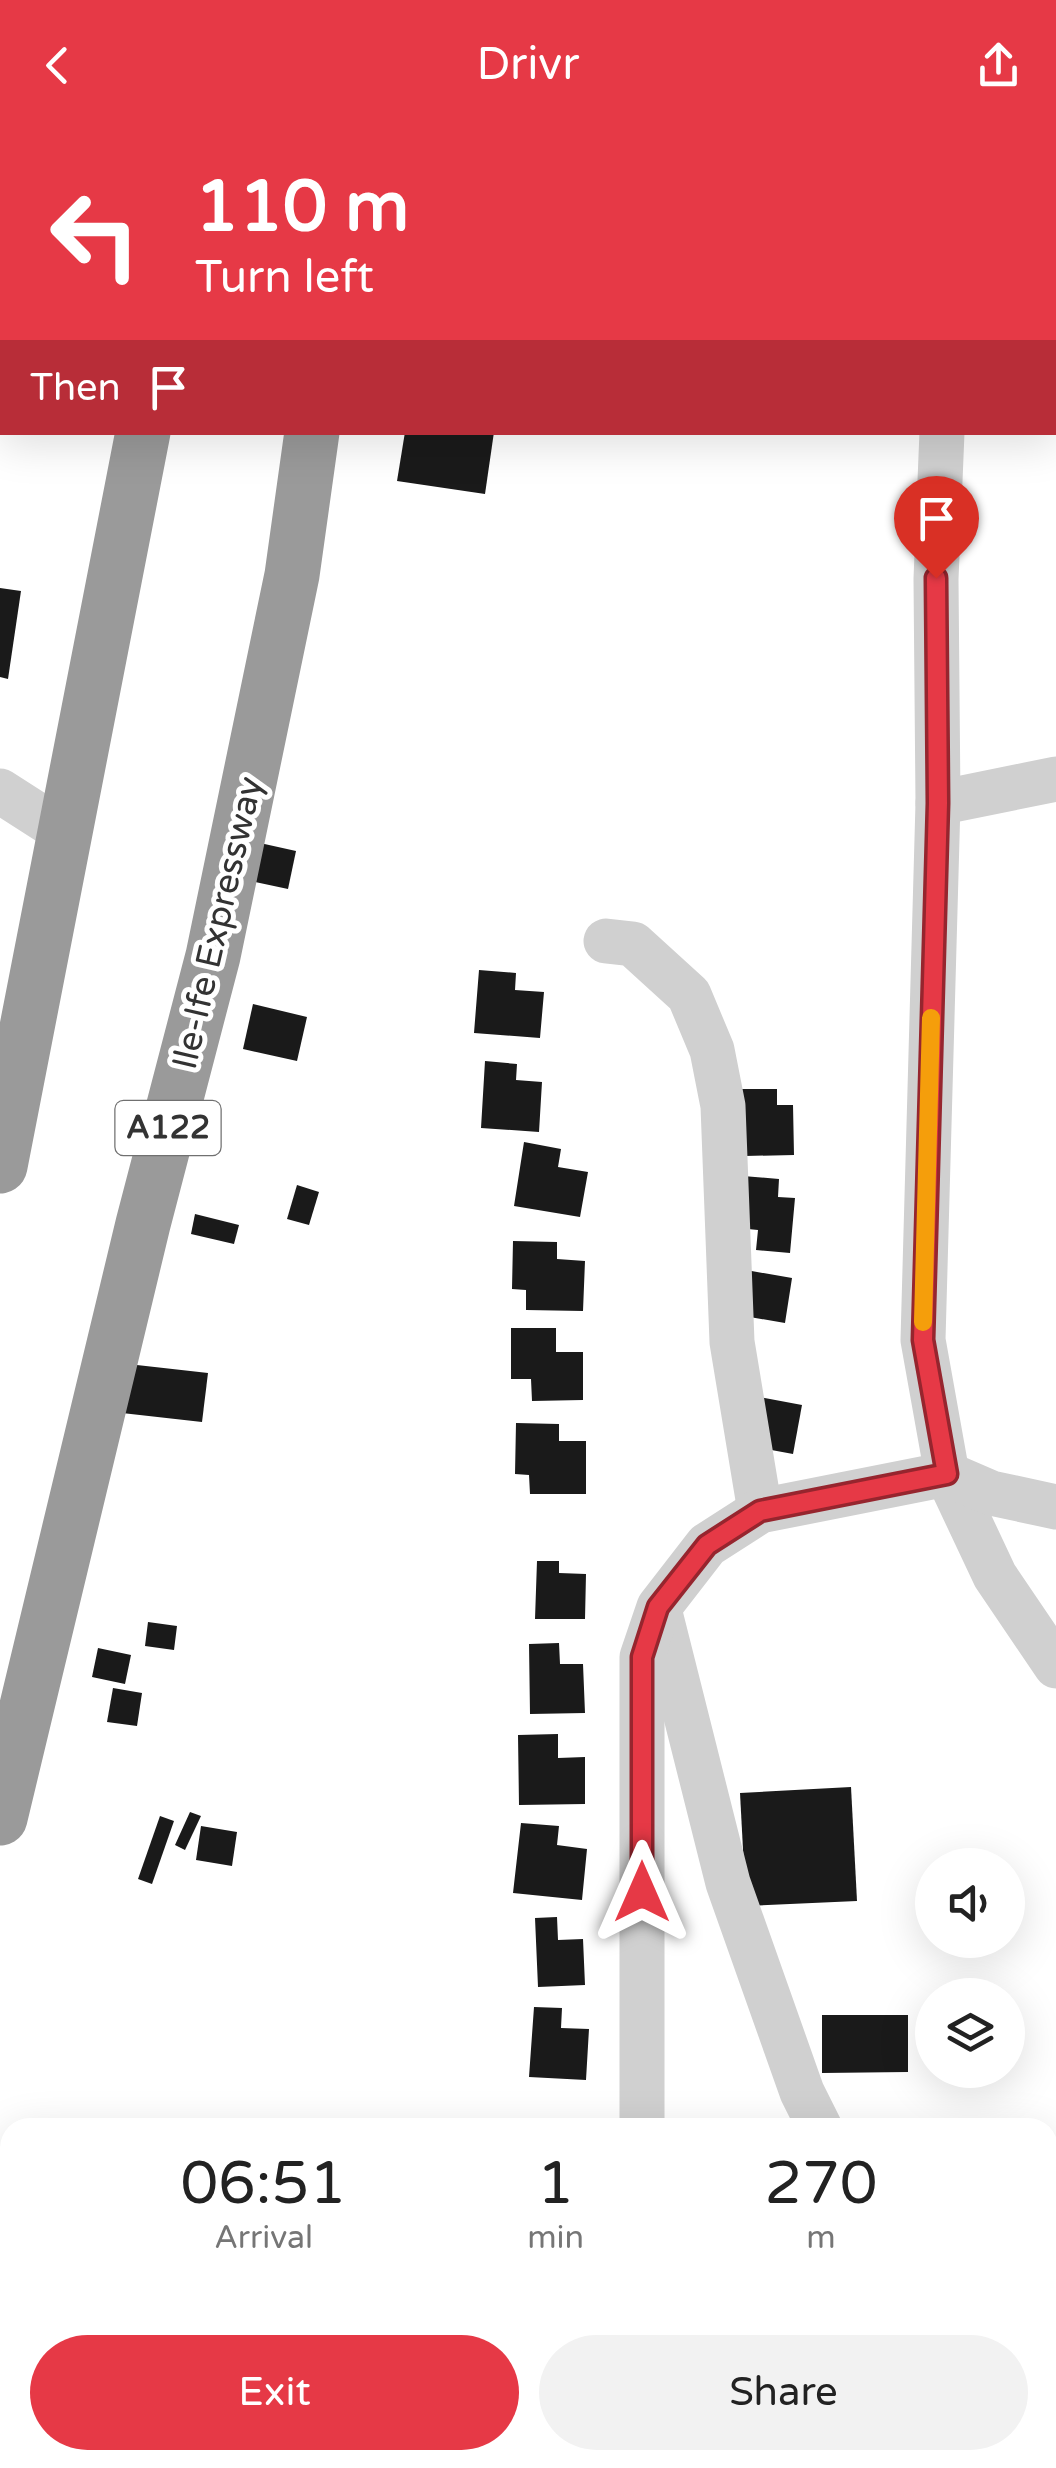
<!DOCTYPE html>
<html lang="en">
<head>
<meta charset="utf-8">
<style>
  body { margin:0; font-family:"Varela Round",sans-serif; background:#f2f2f2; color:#222; height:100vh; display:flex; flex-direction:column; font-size:38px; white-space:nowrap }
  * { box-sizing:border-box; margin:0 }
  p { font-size:32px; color:#767676 }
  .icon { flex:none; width:55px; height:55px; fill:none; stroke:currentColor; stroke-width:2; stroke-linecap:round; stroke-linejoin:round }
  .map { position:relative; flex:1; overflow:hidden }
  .drawer { position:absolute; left:0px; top:1988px; width:1058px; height:352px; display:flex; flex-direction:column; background:#fff; border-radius:30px 30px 0 0; box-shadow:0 10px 40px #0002 }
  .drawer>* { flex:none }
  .hud { position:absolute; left:0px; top:0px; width:1058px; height:305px; box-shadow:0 10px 40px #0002; background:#e63946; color:#fff; overflow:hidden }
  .fabs { position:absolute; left:915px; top:1718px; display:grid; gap:20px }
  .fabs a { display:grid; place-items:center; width:110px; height:110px; border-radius:50%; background:#fff; box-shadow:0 10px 40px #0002; font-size:50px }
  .pin { position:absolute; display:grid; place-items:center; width:85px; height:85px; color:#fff; margin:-102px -42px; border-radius:50% 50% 50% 0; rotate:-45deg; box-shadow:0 0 10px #0007 }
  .pin .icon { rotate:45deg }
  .me { position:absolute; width:110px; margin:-55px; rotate:0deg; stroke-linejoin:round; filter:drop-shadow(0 0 8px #0008) }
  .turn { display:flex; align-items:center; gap:35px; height:210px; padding:0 30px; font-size:45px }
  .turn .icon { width:130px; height:130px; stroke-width:2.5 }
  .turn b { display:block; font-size:70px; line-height:85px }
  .then { display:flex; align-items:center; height:95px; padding:0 30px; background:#0003; gap:20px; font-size:38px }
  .eta { display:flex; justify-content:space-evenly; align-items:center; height:170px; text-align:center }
  .eta b { font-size:60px; font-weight:600; line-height:70px }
  .primary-button { display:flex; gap:20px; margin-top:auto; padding:20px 30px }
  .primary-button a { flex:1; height:115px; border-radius:60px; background:#e63946; color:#fff; font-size:40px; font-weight:600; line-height:115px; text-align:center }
  .primary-button a+a { background:#f2f2f2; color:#222 }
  header { display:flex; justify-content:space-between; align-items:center; height:130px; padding:0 30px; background:#e63946; color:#fff; font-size:45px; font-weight:600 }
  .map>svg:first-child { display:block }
  .building { fill:#1a1a1a }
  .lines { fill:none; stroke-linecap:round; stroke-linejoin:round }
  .minor { stroke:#d0d0d0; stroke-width:45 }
  .highway { stroke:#9a9a9a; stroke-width:55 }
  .route-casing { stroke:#96252e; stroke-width:25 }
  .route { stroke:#e63946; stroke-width:18 }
  .slow { stroke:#f59e0b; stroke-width:18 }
  .labels { text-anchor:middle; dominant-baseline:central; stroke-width:10; stroke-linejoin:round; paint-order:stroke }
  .shield { fill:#fff; stroke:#707070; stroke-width:2.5 }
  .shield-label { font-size:32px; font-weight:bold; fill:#333 }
  .street-label { font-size:35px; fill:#333; stroke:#fff }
</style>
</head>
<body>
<header><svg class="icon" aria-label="back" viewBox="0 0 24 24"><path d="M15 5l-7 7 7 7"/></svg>Drivr<svg class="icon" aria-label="share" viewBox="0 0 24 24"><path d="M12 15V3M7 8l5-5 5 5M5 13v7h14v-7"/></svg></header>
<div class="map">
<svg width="1056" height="2338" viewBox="0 0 1056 2338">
  <rect width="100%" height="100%" fill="#fff"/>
  <g class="building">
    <path d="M 405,302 L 494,302 L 485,364 L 397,351 Z"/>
    <path d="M 0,458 L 21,461 L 8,549 L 0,547 Z"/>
    <path d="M 260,713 L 296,721 L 288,759 L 251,751 Z"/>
    <path d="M 479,840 L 516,843 L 515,860 L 544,862 L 540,908 L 474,903 Z"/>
    <path d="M 253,874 L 307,887 L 297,931 L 243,919 Z"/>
    <path d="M 485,931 L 517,934 L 516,950 L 542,952 L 539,1002 L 481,998 Z"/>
    <path d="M 726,959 L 777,959 L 777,975 L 793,975 L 794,1025 L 745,1026 Z"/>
    <path d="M 524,1012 L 561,1019 L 558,1037 L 588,1042 L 580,1087 L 514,1076 Z"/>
    <path d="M 743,1046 L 779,1049 L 778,1067 L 795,1068 L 790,1123 L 756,1120 L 758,1100 L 738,1098 Z"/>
    <path d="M 297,1055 L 319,1062 L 309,1095 L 287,1089 Z"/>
    <path d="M 195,1084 L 239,1095 L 234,1114 L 191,1104 Z"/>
    <path d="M 513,1111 L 557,1112 L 557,1129 L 585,1131 L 583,1181 L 526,1180 L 526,1160 L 512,1159 Z"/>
    <path d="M 723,1136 L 792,1148 L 785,1193 L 715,1181 Z"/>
    <path d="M 511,1198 L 556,1198 L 556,1222 L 583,1222 L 583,1270 L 532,1271 L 531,1249 L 511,1249 Z"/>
    <path d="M 128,1234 L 208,1243 L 202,1292 L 122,1283 Z"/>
    <path d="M 754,1266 L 802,1275 L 793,1324 L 745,1315 Z"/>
    <path d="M 516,1293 L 559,1294 L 559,1311 L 586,1311 L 586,1364 L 530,1364 L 529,1345 L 515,1344 Z"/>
    <path d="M 537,1431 L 559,1431 L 559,1443 L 586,1444 L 585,1489 L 535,1489 Z"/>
    <path d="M 148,1492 L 177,1496 L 174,1520 L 145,1516 Z"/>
    <path d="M 559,1513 L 560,1534 L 583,1534 L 585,1583 L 530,1584 L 529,1514 Z"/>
    <path d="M 98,1518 L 131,1525 L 125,1554 L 92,1547 Z"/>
    <path d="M 113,1558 L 142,1563 L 137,1596 L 107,1592 Z"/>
    <path d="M 558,1604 L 558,1628 L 585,1627 L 585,1674 L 519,1675 L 518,1605 Z"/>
    <path d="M 851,1657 L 857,1771 L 746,1776 L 740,1663 Z"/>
    <path d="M 190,1682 L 201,1686 L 185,1720 L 175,1715 Z"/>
    <path d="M 160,1686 L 174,1691 L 152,1754 L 138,1749 Z"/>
    <path d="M 521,1693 L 559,1696 L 557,1715 L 587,1719 L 582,1770 L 513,1763 Z"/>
    <path d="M 201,1696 L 237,1702 L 232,1736 L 196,1730 Z"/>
    <path d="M 557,1787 L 558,1810 L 583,1809 L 585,1855 L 538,1857 L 535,1788 Z"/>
    <path d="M 534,1877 L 562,1878 L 561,1898 L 589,1899 L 586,1950 L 529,1947 Z"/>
    <path d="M 822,1885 L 908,1885 L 908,1942 L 822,1943 Z"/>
  </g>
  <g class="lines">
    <g class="minor">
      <path d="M 80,0 L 81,2"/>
      <path d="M 954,2 L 954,0"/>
      <path d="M 0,187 L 2,187"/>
      <path d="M 942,302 L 936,449 L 938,673 L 923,1210 L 947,1344 L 995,1446 L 1056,1536"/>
      <path d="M 0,661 L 64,702"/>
      <path d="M 938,673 L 1056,649"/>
      <path d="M 606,811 L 633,814 L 689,865 L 712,920 L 723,976 L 732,1212 L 760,1381"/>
      <path d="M 659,1479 L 728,1753 L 802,1962 L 820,1998"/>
      <path d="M 642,1998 L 642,1527 L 659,1477 L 707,1415 L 760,1381 L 947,1344 L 991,1363 L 1056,1377"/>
    </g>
    <g class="highway">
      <path d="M 200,2 L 200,0"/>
      <path d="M 345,2 L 345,0"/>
      <path d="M 0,1036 L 143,302"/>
      <path d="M 0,1688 L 143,1094 L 213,826 L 292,445 L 312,302"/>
    </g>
  </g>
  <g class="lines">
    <g class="route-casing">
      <path id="route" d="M 642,1762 L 642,1527 L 658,1477 L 707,1415 L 760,1381 L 947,1344 L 923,1210 L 938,673 L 936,448"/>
    </g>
    <use href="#route" class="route"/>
    <path class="slow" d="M 923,1192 L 931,888"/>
  </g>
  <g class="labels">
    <rect class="shield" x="115.5" y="971" width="105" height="54" rx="8"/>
    <g class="shield-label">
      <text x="168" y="998">A122</text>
    </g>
    <g class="street-label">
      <text transform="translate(218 793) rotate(-77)">Ile-Ife Expressway</text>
    </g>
  </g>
</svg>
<div class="fabs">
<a><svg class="icon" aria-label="sound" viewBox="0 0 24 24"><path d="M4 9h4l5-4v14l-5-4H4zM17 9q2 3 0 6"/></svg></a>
<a><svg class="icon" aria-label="layers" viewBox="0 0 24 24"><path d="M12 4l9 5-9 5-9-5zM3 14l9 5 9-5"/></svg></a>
</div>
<div class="pin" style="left:936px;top:448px;background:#d93025"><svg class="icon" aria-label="arrive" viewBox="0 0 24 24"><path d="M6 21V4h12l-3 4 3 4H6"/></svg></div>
<svg class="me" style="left:642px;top:1762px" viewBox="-20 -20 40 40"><path d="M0-17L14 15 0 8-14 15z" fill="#e63946" stroke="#fff" stroke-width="4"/></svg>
<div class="hud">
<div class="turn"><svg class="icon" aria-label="left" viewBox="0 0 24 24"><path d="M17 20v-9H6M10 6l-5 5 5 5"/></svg><div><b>110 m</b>Turn left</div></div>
<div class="then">Then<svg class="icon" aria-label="arrive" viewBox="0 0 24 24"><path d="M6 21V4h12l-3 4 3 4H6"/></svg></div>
</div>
<section class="drawer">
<div class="eta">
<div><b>06:51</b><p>Arrival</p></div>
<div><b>1</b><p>min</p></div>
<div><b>270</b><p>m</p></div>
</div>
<div class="primary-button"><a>Exit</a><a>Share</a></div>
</section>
</div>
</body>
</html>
